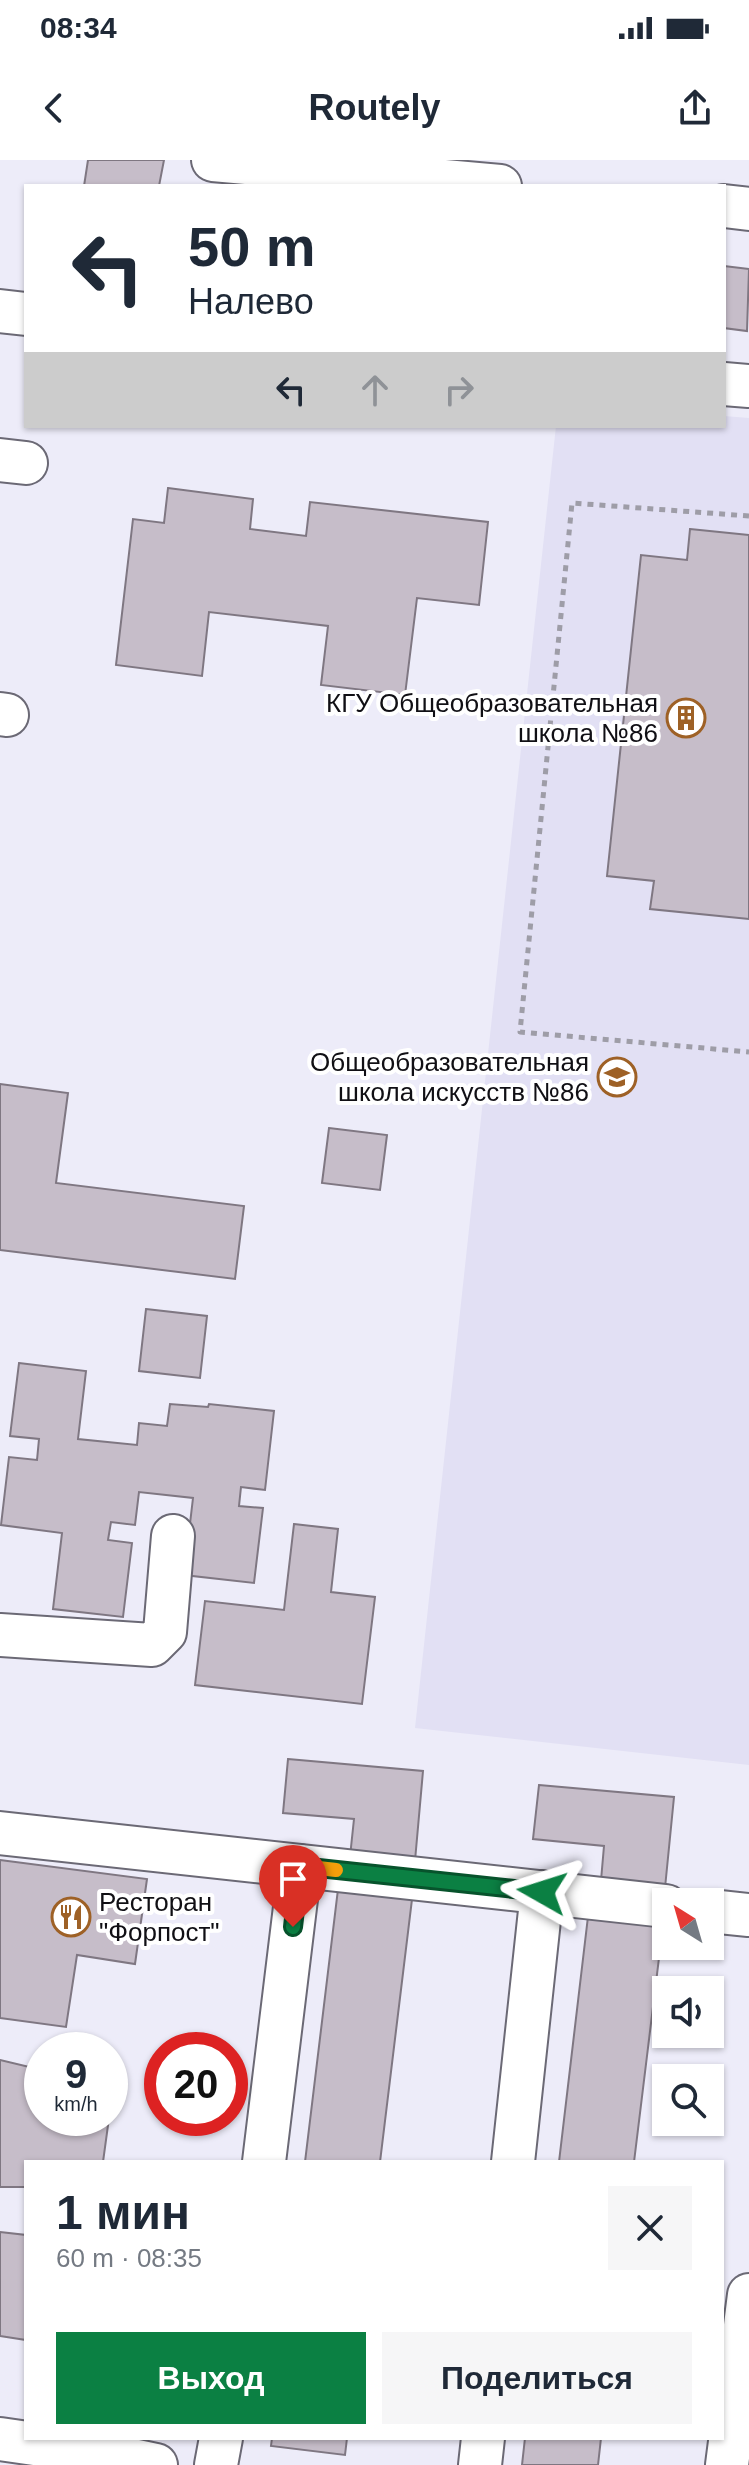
<!DOCTYPE html>
<html lang="ru">
<head>
<meta charset="utf-8">
<style>
  body { margin:0; font-family:Arial,sans-serif; background:#f6f6f7; color:#1f2937; height:100vh; display:flex; flex-direction:column; font-size:30px; white-space:nowrap }
  * { box-sizing:border-box; margin:0 }
  p { font-size:26px; color:#747a83 }
  .icon { flex:none; width:44px; height:44px; fill:none; stroke:currentColor; stroke-width:2; stroke-linecap:round; stroke-linejoin:round }
  .map { position:relative; flex:1; overflow:hidden }
  .panel { position:absolute; left:24px; top:2000px; width:700px; height:280px; display:flex; flex-direction:column; background:#fff; border-radius:0px; box-shadow:0 2px 6px #0004 }
  .panel>* { flex:none }
  .top-card { position:absolute; left:24px; top:24px; width:702px; height:244px; border-radius:0px; box-shadow:0 2px 6px #0004; background:#fff; color:#1f2937; overflow:hidden }
  .needle { width:52px; rotate:323deg }
  .tools { position:absolute; left:652px; top:1728px; display:grid; gap:16px }
  .tools a { display:grid; place-items:center; width:72px; height:72px; border-radius:0px; background:#fff; box-shadow:0 2px 6px #0004; font-size:40px }
  .speed { position:absolute; left:24px; top:1872px; display:flex; gap:16px; font-size:40px; font-weight:700; text-align:center }
  .speed>* { display:grid; place-content:center; width:104px; height:104px; border-radius:50%; background:#fff; box-shadow:0 2px 6px #0004; line-height:1 }
  .speed small { font-size:20px; font-weight:400 }
  .speed .limit { border:12px solid #d22; background:#fff; color:#111 }
  .pin { position:absolute; display:grid; place-items:center; width:68px; height:68px; color:#fff; margin:-82px -34px; border-radius:50% 50% 50% 0; rotate:-45deg; box-shadow:0 0 8px #0007 }
  .pin .icon { rotate:45deg }
  .me { position:absolute; width:88px; margin:-44px; rotate:276deg; stroke-linejoin:round; filter:drop-shadow(0 0 6px #0008) }
  .turn { display:flex; align-items:center; gap:28px; height:168px; padding:0 32px; font-size:36px }
  .turn .icon { width:104px; height:104px; stroke-width:2.5 }
  .turn b { display:block; font-size:56px; line-height:68px }
  .lanes { display:flex; align-items:center; height:76px; padding:0 32px; background:#0003; justify-content:center; gap:40px; direction:ltr }
  .lanes .off { opacity:.35 }
  .round { display:grid; place-items:center; flex:none; width:84px; height:84px; border-radius:0px; background:#f6f6f7 }
  .headline { display:flex; align-items:center; justify-content:space-between; height:136px; padding:0 32px }
  h1 { font-size:48px; font-weight:700; line-height:60px }
  .action { display:flex; gap:16px; margin-top:auto; padding:16px 32px }
  .action a { flex:1; height:92px; border-radius:0px; background:#0b8043; color:#fff; font-size:32px; font-weight:700; line-height:92px; text-align:center }
  .action a+a { background:#f6f6f7; color:#1f2937 }
  .status { display:flex; justify-content:space-between; align-items:center; height:56px; padding:0 40px; background:#fff; direction:ltr }
  .status svg { height:22px; fill:currentColor }
  header { display:flex; justify-content:space-between; align-items:center; height:104px; padding:0 32px; background:#fff; font-size:36px; font-weight:700 }
  .map>svg:first-child { display:block }
  .built { fill:#e2e0f4 }
  .building { fill:#c6bdc9; stroke:#7f7782; stroke-width:2 }
  .lines { fill:none; stroke-linecap:round; stroke-linejoin:round }
  .minor-casing { stroke:#6b6975; stroke-width:46 }
  .path { stroke:#9e9da7; stroke-width:5; stroke-dasharray:6 6; stroke-linecap:butt }
  .minor { stroke:#fff; stroke-width:42 }
  .route-casing { stroke:#07532c; stroke-width:20 }
  .route { stroke:#0b8043; stroke-width:14 }
  .slow { stroke:#f59e0b; stroke-width:14 }
  .labels { text-anchor:middle; dominant-baseline:central; stroke-width:8; stroke-linejoin:round; paint-order:stroke }
  .poi-label { font-size:26px; fill:#100f14; stroke:#fff; text-anchor:end }
</style>
</head>
<body>
<div class="status"><b>08:34</b><svg viewBox="0 0 49 12"><path d="M0 12V9h3v3zM5 12V6h3v6zM10 12V3h3v9zM15 12V0h3v12zM26 1h20v11H26zM47 4h2v5h-2z"/></svg></div>
<header><svg class="icon" aria-label="back" viewBox="0 0 24 24"><path d="M15 5l-7 7 7 7"/></svg>Routely<svg class="icon" aria-label="share" viewBox="0 0 24 24"><path d="M12 15V3M7 8l5-5 5 5M5 13v7h14v-7"/></svg></header>
<div class="map">
<svg width="749" height="2305" viewBox="0 0 749 2305">
  <rect width="100%" height="100%" fill="#edecf9"/>
  <path class="built" d="M 724,256 L 749,258 L 749,1605 L 415,1568 L 556,266 L 724,266 Z"/>
  <g class="building">
    <path d="M 88,0 L 164,0 L 159,26 L 84,26 Z"/>
    <path d="M 724,106 L 749,109 L 747,171 L 724,168 Z"/>
    <path d="M 168,328 L 253,339 L 250,369 L 306,376 L 310,342 L 488,362 L 479,445 L 417,438 L 405,535 L 321,525 L 328,466 L 209,452 L 202,516 L 116,505 L 133,359 L 164,363 Z"/>
    <path d="M 690,369 L 749,375 L 749,759 L 650,749 L 654,721 L 607,716 L 641,395 L 687,400 Z"/>
    <path d="M 0,924 L 68,933 L 56,1023 L 244,1046 L 235,1119 L 0,1090 Z"/>
    <path d="M 329,968 L 387,975 L 380,1030 L 322,1023 Z"/>
    <path d="M 146,1149 L 207,1156 L 200,1218 L 139,1211 Z"/>
    <path d="M 19,1203 L 86,1211 L 78,1279 L 137,1285 L 139,1263 L 167,1266 L 170,1244 L 208,1247 L 209,1244 L 274,1251 L 265,1330 L 241,1327 L 239,1346 L 263,1348 L 254,1423 L 184,1415 L 193,1338 L 139,1332 L 135,1365 L 111,1362 L 108,1380 L 132,1383 L 123,1457 L 53,1449 L 62,1373 L 1,1365 L 9,1297 L 37,1300 L 39,1279 L 10,1276 Z"/>
    <path d="M 294,1364 L 338,1369 L 331,1432 L 375,1437 L 362,1544 L 195,1525 L 205,1441 L 284,1450 Z"/>
    <path d="M 288,1599 L 423,1611 L 414,1712 L 349,1706 L 354,1659 L 283,1653 Z"/>
    <path d="M 539,1625 L 674,1637 L 664,1738 L 600,1732 L 604,1686 L 533,1679 Z"/>
    <path d="M 0,1700 L 147,1719 L 135,1804 L 77,1795 L 66,1867 L 0,1858 Z"/>
    <path d="M 339,1721 L 413,1731 L 380,2002 L 305,2002 Z"/>
    <path d="M 589,1748 L 664,1757 L 634,2002 L 559,2002 Z"/>
    <path d="M 0,1900 L 42,1910 L 42,1958 L 109,1958 L 103,2002 L 26,2002 L 26,2027 L 0,2027 Z"/>
    <path d="M 0,2072 L 26,2075 L 26,2180 L 0,2176 Z"/>
    <path d="M 272,2278 L 347,2278 L 345,2295 L 271,2286 Z"/>
    <path d="M 525,2278 L 601,2278 L 598,2305 L 522,2305 Z"/>
  </g>
  <g class="lines">
    <g class="minor-casing">
      <g id="minor">
        <path d="M 213,0 L 500,26"/>
        <path d="M 724,46 L 749,49"/>
        <path d="M 0,151 L 26,154"/>
        <path d="M 724,224 L 749,226"/>
        <path d="M 0,300 L 26,303"/>
        <path d="M 0,554 L 7,555"/>
        <path d="M 0,1475 L 152,1485 L 165,1472 L 173,1376"/>
        <path d="M 0,1673 L 666,1746"/>
        <path d="M 710,1751 L 749,1755"/>
        <path d="M 264,2002 L 300,1706"/>
        <path d="M 513,2002 L 542,1732"/>
        <path d="M 0,2279 L 104,2294 L 156,2305"/>
        <path d="M 216,2305 L 221,2278"/>
        <path d="M 480,2305 L 483,2278"/>
        <path d="M 727,2305 L 749,2135"/>
      </g>
    </g>
    <path class="path" d="M 749,356 L 572,343 L 520,872 L 749,892"/>
    <use href="#minor" class="minor"/>
  </g>
  <g class="lines">
    <g class="route-casing">
      <path id="route" d="M 293,1767 L 300,1706 L 542,1732"/>
    </g>
    <use href="#route" class="route"/>
    <path class="slow" d="M 297,1731 L 300,1706 L 336,1710"/>
  </g>
  <defs>
    <g id="building-ring" transform="scale(2)"><circle r="9.5" fill="#fff" stroke="#9e6126" stroke-width="1.5"/><path d="M-4-6H4V6H1V3H-1V6H-4ZM-2.5-4.3h1.7v1.8h-1.7ZM.8-4.3h1.7v1.8H.8ZM-2.5-1h1.7V.8h-1.7ZM.8-1h1.7V.8H.8Z" fill="#9e6126"/></g>
    <g id="school-ring" transform="scale(2)"><circle r="9.5" fill="#fff" stroke="#9e6126" stroke-width="1.5"/><path d="M0-5L7-2L0 1L-7-2ZM-4 1L0 2.5L4 1V4Q0 6-4 4Z" fill="#9e6126"/></g>
    <g id="restaurant-ring" transform="scale(2)"><circle r="9.5" fill="#fff" stroke="#9e6126" stroke-width="1.5"/><path d="M-5-6h1v4h1v-4h1v4h1v-4h1v5L-1.5 .5V6h-2V.5L-5-1ZM5-6V6H3V1.5H1.5Q1.5-4 5-6Z" fill="#9e6126"/></g>
  </defs>
  <g fill-rule="evenodd">
    <use href="#building-ring" x="686" y="558"/>
    <use href="#school-ring" x="617" y="917"/>
    <use href="#restaurant-ring" x="71" y="1757"/>
  </g>
  <g class="labels">
    <g class="poi-label">
      <text x="658" y="543">КГУ Общеобразовательная<tspan x="658" dy="30">школа №86</tspan></text>
      <text x="589" y="902">Общеобразовательная<tspan x="589" dy="30">школа искусств №86</tspan></text>
      <text x="99" y="1742" text-anchor="start">Ресторан<tspan x="99" dy="30">"Форпост"</tspan></text>
    </g>
  </g>
</svg>
<div class="tools">
<a><svg class="needle" viewBox="-14 -14 28 28"><path d="M0-13l5 13h-10z" fill="#e53935"/><path d="M0 13l5-13h-10z" fill="#747a83"/></svg></a>
<a><svg class="icon" aria-label="sound" viewBox="0 0 24 24"><path d="M4 9h4l5-4v14l-5-4H4zM17 9q2 3 0 6"/></svg></a>
<a><svg class="icon" aria-label="search" viewBox="0 0 24 24"><circle cx="10" cy="10" r="6"/><path d="M15 15l6 6"/></svg></a>
</div>
<div class="speed"><div>9<small>km/h</small></div><div class="limit">20</div></div>
<div class="pin" style="left:293px;top:1767px;background:#d93025"><svg class="icon" aria-label="arrive" viewBox="0 0 24 24"><path d="M6 21V4h12l-3 4 3 4H6"/></svg></div>
<svg class="me" style="left:542px;top:1732px" viewBox="-20 -20 40 40"><path d="M0-17L14 15 0 8-14 15z" fill="#0b8043" stroke="#fff" stroke-width="4"/></svg>
<div class="top-card">
<div class="turn"><svg class="icon" aria-label="left" viewBox="0 0 24 24"><path d="M17 20v-9H6M10 6l-5 5 5 5"/></svg><div><b>50 m</b>Налево</div></div>
<div class="lanes"><svg class="icon" aria-label="left" viewBox="0 0 24 24"><path d="M17 20v-9H6M10 6l-5 5 5 5"/></svg><svg class="icon off" aria-label="ahead" viewBox="0 0 24 24"><path d="M12 20V5M6 11l6-6 6 6"/></svg><svg class="icon off" aria-label="right" viewBox="0 0 24 24"><path d="M7 20v-9h11M14 6l5 5-5 5"/></svg></div>
</div>
<section class="panel">
<div class="headline"><div><h1>1 мин</h1><p>60 m · 08:35</p></div><a class="round"><svg class="icon" aria-label="close" viewBox="0 0 24 24"><path d="M6 6l12 12M18 6L6 18"/></svg></a></div>
<div class="action"><a>Выход</a><a>Поделиться</a></div>
</section>
</div>
</body>
</html>
